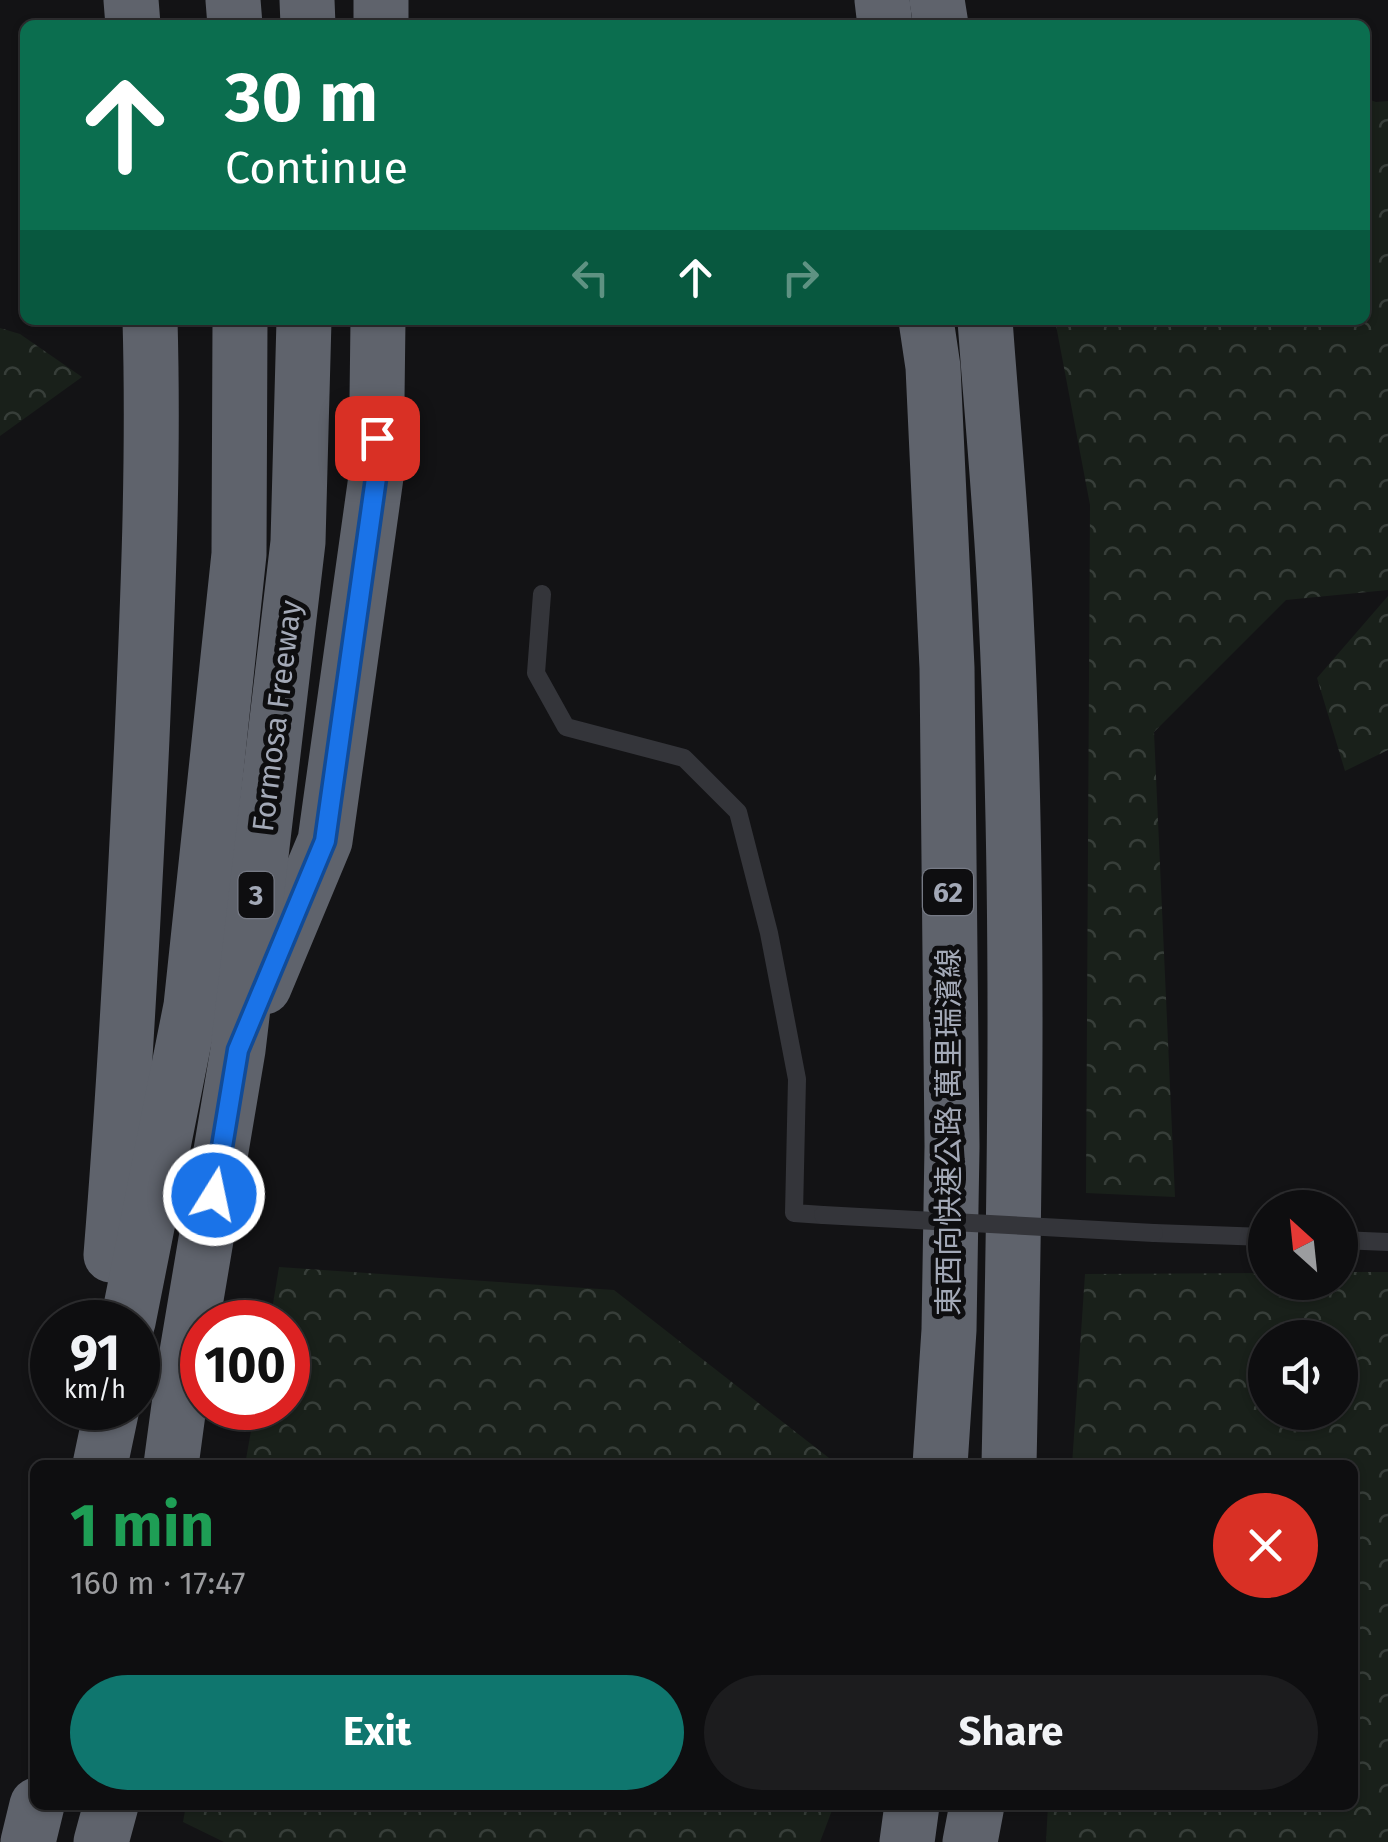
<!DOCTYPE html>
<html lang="en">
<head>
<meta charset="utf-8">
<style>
  body { margin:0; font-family:"Fira Sans","Noto Sans TC",sans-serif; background:#1c1c1e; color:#f1f3f6; height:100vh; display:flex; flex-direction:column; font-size:38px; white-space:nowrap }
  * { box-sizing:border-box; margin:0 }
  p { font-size:32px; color:#9b9c9f }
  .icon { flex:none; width:55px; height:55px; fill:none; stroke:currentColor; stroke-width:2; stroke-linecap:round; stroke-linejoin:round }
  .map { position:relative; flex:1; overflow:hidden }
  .sheet { position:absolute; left:30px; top:1460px; width:1328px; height:350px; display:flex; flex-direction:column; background:#0e0e10; border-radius:15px; box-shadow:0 2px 8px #0004,0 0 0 2px #2e2e30 }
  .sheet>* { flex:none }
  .banner { position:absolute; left:20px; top:20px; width:1350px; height:305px; border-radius:15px; box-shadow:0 2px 8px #0004,0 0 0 2px #2e2e30; background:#0b6e4f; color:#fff; overflow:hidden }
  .needle { width:65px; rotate:333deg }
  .fabs { position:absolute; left:1248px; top:1190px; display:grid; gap:20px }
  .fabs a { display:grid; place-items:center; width:110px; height:110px; border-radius:50%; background:#0e0e10; box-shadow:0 2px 8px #0004,0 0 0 2px #2e2e30; font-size:50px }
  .speed { position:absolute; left:30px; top:1300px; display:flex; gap:20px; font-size:50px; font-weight:700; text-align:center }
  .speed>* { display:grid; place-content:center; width:130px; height:130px; border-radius:50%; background:#0e0e10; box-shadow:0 2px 8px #0004,0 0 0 2px #2e2e30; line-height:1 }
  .speed small { font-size:25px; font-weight:400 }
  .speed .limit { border:15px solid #d22; background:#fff; color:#111 }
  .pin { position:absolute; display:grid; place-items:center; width:85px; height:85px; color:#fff; margin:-42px; border-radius:20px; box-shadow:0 5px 15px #0006 }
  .me { position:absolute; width:110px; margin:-55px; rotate:10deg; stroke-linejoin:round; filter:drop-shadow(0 0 8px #0008) }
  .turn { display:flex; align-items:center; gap:35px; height:210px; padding:0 40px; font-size:45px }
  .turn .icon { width:130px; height:130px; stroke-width:2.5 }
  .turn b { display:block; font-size:70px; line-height:85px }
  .lanes { display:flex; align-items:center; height:95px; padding:0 40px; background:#0003; justify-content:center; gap:50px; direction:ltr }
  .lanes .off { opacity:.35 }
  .round { display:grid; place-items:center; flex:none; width:105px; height:105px; border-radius:52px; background:#1c1c1e }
  .headline { display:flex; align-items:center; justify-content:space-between; height:170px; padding:0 40px }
  h1 { font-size:60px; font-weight:700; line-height:75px; color:#1e9e55 }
  .action { display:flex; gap:20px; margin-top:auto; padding:20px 40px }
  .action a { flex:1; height:115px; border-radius:60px; background:#0f766e; color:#fff; font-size:40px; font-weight:700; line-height:115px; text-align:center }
  .action a+a { background:#1c1c1e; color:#f1f3f6 }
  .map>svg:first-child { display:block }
  .forest { fill:url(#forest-crowns); fill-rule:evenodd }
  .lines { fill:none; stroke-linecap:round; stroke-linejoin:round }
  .lane { stroke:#34353a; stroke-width:18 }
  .highway { stroke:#5f636c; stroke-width:55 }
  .lane-bridge { stroke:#34353a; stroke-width:18 }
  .highway-bridge { stroke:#5f636c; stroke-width:55 }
  .route-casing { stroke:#114b97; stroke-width:25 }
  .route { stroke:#1a73e8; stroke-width:18 }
  .labels { text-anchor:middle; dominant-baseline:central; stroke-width:10; stroke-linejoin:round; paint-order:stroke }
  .shield { fill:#0e0e10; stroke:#767a85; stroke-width:2.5 }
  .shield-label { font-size:28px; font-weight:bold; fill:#a3a9b7 }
  .street-label { font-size:30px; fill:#a3a9b7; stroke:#0e0e10 }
</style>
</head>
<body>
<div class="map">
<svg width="1388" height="1842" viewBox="0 0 1388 1842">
  <defs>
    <pattern id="forest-crowns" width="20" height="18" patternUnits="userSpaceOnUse" patternTransform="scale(2.5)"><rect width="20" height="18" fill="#19201a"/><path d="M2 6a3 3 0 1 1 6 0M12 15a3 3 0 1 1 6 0" fill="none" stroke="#373e39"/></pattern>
  </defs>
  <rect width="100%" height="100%" fill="#131315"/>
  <g class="forest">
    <path d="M 1365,98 L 1376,102 L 1388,101 L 1388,590 L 1286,600 L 1154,732 L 1175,1197 L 1086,1193 L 1090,505 L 1055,320 L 1365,320 Z"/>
    <path d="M 0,328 L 20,334 L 82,377 L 0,436 Z"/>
    <path d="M 1388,596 L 1388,750 L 1345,771 L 1317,678 Z"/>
    <path d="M 279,1267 L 614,1290 L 838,1465 L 245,1465 L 255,1408 L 288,1408 L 288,1322 L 270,1322 Z"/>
    <path d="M 1340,1272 L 1388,1272 L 1388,1842 L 1046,1842 L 1048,1805 L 1352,1805 L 1352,1465 L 1072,1465 L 1085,1274 L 1265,1273 L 1265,1282 L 1340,1282 ZM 1265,1338 L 1340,1338 L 1340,1412 L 1265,1412 Z"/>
    <path d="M 186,1805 L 834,1805 L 820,1842 L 224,1842 L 183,1822 Z"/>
  </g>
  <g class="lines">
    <g class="lane">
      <path d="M 542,594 L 536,673 L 566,727 L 684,758 L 738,812 L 769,933 L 797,1079 L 794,1213 L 823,1215"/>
      <path d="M 1154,1233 L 1265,1237"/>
      <path d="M 1340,1240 L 1388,1242"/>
    </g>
    <g class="highway">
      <path d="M 131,0 L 133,25"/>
      <path d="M 233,0 L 235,25"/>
      <path d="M 307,0 L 308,25"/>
      <path d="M 882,0 L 885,25"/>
      <path d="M 937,0 L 941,25"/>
      <path d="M 381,25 L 381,0"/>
      <path d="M 926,320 L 933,367 L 947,668 L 952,1146 L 949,1330 L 940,1465"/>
      <path d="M 985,320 C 992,418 1002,517 1006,615 C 1020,898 1015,1182 1009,1465"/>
      <path d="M 264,987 L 325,841 L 376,477 L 378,320"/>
      <path d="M 111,1255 C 125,1083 134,911 142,738 C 148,599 154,460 150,320"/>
      <path d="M 128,1322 L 191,1006 L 239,554 L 240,320"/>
      <path d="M 100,1465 L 112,1408"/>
      <path d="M 171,1465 L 183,1376 L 238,1050 L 298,542 L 304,320"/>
      <path d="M 907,1842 L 912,1805"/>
      <path d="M 970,1842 L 977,1805"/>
    </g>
    <path class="lane-bridge" d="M 823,1215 L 1154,1233"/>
    <g class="highway-bridge">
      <path d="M 28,1842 L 37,1805"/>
      <path d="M 101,1842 L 111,1805"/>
    </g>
  </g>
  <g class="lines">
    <g class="route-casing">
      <path id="route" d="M 214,1195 L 238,1050 L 325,841 L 376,478 L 377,438"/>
    </g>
    <use href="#route" class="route"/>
  </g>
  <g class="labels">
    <g class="shield">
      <rect x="923" y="869" width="50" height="46" rx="8"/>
      <rect x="238.5" y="872" width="35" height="46" rx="8"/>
    </g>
    <g class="shield-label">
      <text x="948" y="892">62</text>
      <text x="256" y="895">3</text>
    </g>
    <g class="street-label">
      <text transform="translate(277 716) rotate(-83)">Formosa Freeway</text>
      <text transform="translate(949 1132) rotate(-90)">東西向快速公路 萬里瑞濱線</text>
    </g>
  </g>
</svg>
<div class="fabs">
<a><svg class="needle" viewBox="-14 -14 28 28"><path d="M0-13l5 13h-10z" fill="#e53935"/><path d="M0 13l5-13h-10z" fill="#9b9c9f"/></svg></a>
<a><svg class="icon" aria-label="sound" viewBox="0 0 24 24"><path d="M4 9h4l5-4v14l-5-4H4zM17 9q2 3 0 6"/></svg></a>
</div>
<div class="speed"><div>91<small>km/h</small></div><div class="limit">100</div></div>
<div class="pin" style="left:377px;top:438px;background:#d93025"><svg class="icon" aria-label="arrive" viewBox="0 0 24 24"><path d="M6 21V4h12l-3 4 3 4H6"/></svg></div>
<svg class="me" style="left:214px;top:1195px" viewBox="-20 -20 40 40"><circle r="17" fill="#1a73e8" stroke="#fff" stroke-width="3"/><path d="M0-11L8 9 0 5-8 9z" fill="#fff"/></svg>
<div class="banner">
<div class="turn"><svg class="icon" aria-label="ahead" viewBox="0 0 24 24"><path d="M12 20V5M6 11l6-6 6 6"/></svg><div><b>30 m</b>Continue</div></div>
<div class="lanes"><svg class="icon off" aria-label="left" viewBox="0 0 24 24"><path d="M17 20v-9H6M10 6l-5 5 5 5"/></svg><svg class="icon" aria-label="ahead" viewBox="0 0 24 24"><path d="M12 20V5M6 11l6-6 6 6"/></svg><svg class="icon off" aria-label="right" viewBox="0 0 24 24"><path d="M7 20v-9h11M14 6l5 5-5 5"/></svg></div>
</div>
<section class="sheet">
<div class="headline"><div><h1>1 min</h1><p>160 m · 17:47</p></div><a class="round" style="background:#d93025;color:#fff"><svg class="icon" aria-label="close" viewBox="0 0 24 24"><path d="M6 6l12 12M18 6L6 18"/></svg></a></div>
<div class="action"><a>Exit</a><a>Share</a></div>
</section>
</div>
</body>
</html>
